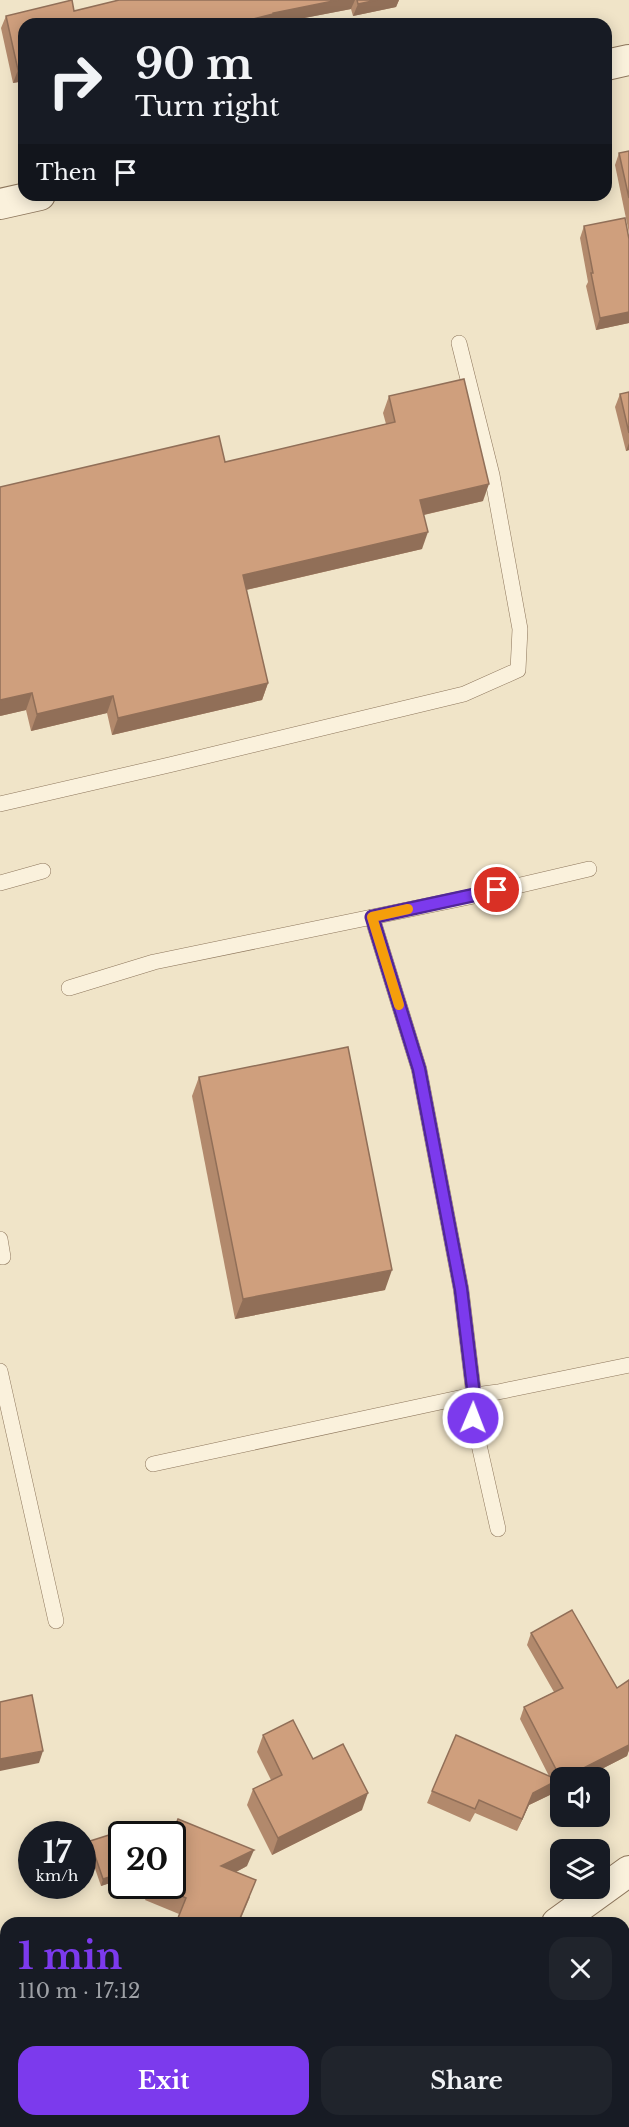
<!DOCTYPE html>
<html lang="en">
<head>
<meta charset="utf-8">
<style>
  body { margin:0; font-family:"Libre Baskerville",serif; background:#20242c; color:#f1f3f6; height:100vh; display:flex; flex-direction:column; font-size:22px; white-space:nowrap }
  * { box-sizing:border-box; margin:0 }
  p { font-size:20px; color:#9ea1a6 }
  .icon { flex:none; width:33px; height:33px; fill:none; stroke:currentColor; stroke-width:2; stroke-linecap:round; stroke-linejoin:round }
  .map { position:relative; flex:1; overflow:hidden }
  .panel { position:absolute; left:0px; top:1917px; width:630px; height:210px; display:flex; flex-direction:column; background:#171b24; border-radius:18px 18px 0 0; box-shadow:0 3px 15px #0003 }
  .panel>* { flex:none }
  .hud { position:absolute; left:18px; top:18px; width:594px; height:183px; border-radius:18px; box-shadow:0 3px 15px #0003; background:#171b24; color:#f1f3f6; overflow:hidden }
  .tools { position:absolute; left:550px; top:1767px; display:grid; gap:12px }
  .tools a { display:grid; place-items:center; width:60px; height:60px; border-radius:12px; background:#171b24; box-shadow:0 3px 15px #0003; font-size:30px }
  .speed { position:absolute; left:18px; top:1821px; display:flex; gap:12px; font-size:30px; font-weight:700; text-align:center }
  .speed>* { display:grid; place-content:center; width:78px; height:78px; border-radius:50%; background:#171b24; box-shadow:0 3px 15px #0003; line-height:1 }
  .speed small { font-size:15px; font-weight:400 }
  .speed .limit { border:3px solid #111; border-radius:9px; background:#fff; color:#111 }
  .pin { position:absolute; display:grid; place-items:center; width:51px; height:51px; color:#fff; margin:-26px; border:3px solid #fff; border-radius:50%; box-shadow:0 2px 6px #0007 }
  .me { position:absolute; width:66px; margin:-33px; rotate:1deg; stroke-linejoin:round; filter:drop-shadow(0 0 4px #0008) }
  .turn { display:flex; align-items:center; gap:21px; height:126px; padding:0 18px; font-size:27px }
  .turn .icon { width:78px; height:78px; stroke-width:2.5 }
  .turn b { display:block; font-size:42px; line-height:51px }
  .then { display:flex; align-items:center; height:57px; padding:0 18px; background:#0003; gap:12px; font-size:22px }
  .round { display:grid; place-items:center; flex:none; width:63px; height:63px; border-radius:18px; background:#20242c }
  .headline { display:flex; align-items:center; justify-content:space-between; height:102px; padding:0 18px }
  h1 { font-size:36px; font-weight:700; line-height:45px; color:#7c3aed }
  .cta { display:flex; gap:12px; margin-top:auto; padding:12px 18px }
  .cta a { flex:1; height:69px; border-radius:18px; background:#7c3aed; color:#fff; font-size:24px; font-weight:700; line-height:69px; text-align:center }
  .cta a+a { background:#20242c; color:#f1f3f6 }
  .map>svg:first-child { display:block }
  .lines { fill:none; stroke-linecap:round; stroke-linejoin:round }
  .service-casing { stroke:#8d765c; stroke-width:16 }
  .minor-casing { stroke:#8d765c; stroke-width:32 }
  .service { stroke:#faf1dc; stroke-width:15 }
  .minor { stroke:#faf1dc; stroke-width:30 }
  .wall { fill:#b2896c }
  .shaded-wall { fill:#916f58 }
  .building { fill:#cf9f7d; stroke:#916f58; stroke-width:1.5 }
  .route-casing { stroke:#51269a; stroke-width:15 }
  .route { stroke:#7c3aed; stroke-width:10 }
  .slow { stroke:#f59e0b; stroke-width:10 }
</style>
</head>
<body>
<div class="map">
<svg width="629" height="2127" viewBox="0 0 629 2127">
  <rect width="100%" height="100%" fill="#f0e4c8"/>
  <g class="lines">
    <g class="service-casing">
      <g id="service">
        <path d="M 0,804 L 169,765 L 464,694 L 518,670 L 520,629 L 492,475 L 459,343"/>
        <path d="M 0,883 L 43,871"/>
        <path d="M 372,917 L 419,1069 L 461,1289 L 474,1396"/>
        <path d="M 69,988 L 154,962 L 474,896 L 589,869"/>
        <path d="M 0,1239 L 3,1257"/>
        <path d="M 0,1371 L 56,1621"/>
        <path d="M 468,1396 L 498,1529"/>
        <path d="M 153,1464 L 468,1396 L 498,1392 L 629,1365"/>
      </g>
    </g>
    <g class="minor-casing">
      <g id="minor">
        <path d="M 606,65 L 629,60"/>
        <path d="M 0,204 L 40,195"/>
        <path d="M 557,1923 L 629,1871"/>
        <path d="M 418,2127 L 421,2121"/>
      </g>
    </g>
    <use href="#service" class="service"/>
    <use href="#minor" class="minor"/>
  </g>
  <g class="wall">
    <path d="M 119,0 L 399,0 L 396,7 L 353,16 L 351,9 L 273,24 L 24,24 L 24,81 L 13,83 L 1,28 L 6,16 L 74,11 Z"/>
    <path d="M 629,151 L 629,233 L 615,165 L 619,153 Z"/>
    <path d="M 584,226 L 629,239 L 629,323 L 596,330 L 586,286 L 588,282 L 580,238 Z"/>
    <path d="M 629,392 L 629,450 L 626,451 L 615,407 L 620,394 Z"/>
    <path d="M 389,396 L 483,501 L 424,515 L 422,549 L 246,590 L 268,683 L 262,700 L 112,735 L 107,713 L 31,731 L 26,710 L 0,716 L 225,462 L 386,424 L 383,413 Z"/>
    <path d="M 199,1077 L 385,1290 L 235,1319 L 192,1096 Z"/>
    <path d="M 531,1633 L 629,1750 L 627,1756 L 584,1778 L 561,1778 L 561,1789 L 557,1791 L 555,1789 L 554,1793 L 529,1805 L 517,1831 L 475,1813 L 470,1822 L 427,1803 L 432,1791 L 549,1776 L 520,1719 L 524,1707 L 554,1692 L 527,1645 Z"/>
    <path d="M 263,1735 L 362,1810 L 272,1855 L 247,1805 L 253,1789 L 271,1780 L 257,1752 Z"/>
    <path d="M 122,1834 L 122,1879 L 101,1886 L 88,1848 L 90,1841 Z"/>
    <path d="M 247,1866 L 236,1872 L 250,1897 L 239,1923 L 176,1923 L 179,1914 L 145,1900 L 151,1886 L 172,1886 Z"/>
    <path d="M 201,2121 L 266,2121 L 268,2127 L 203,2127 Z"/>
  </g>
  <g class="shaded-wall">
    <path d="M 338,0 L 355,0 L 351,9 L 273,24 L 234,24 L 273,13 Z"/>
    <path d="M 377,0 L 399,0 L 396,7 L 353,16 L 358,4 Z"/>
    <path d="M 24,69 L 24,81 L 13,83 L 18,70 Z"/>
    <path d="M 629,312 L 629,323 L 596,330 L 600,318 Z"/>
    <path d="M 629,443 L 629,450 L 626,451 Z"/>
    <path d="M 489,484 L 483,501 L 414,517 L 420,500 Z"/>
    <path d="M 428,532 L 422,549 L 237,592 L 243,575 Z"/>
    <path d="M 268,683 L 262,700 L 112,735 L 118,718 Z"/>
    <path d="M 32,693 L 26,710 L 0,716 L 0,700 Z"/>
    <path d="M 113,696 L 107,713 L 31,731 L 37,714 Z"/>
    <path d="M 392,1270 L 385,1290 L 235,1319 L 243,1299 Z"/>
    <path d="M 629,1742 L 629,1750 L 627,1756 L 584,1778 L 564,1778 Z"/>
    <path d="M 43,1751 L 39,1763 L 0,1771 L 0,1759 Z"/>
    <path d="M 561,1779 L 561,1789 L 557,1791 Z"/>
    <path d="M 558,1780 L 554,1793 L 529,1805 L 517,1831 L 533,1793 Z"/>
    <path d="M 368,1793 L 362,1810 L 272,1855 L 278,1838 Z"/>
    <path d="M 254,1850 L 247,1866 L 215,1883 L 221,1866 Z"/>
    <path d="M 122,1873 L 122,1879 L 101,1886 L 103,1879 Z"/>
    <path d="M 629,2092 L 629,2102 L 624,2105 L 624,2095 Z"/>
  </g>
  <g class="building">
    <path d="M 72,0 L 74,11 L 119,0 L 338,0 L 273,13 L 273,14 L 234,24 L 24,24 L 24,69 L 18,70 L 6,16 Z"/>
    <path d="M 357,0 L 377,0 L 358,4 Z"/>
    <path d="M 629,151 L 629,198 L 619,153 Z"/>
    <path d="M 625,218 L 629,239 L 629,312 L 600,318 L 591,273 L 593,273 L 584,226 Z"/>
    <path d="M 464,379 L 489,484 L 420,500 L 428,532 L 243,575 L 268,683 L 118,718 L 113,696 L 37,714 L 32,693 L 0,700 L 0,487 L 219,436 L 225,462 L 395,422 L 389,396 Z"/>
    <path d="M 629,392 L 629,433 L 620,394 Z"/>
    <path d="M 348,1047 L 392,1270 L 243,1299 L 199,1077 Z"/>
    <path d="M 572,1610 L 617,1688 L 629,1680 L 629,1745 L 564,1778 L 561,1778 L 561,1779 L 524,1707 L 563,1688 L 531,1633 Z"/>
    <path d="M 32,1695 L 43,1751 L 0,1759 L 0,1702 Z"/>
    <path d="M 293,1720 L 313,1759 L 343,1744 L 368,1793 L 278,1838 L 253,1789 L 282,1775 L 263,1735 Z"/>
    <path d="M 456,1735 L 558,1780 L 533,1793 L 522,1819 L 479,1800 L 475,1809 L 432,1791 Z"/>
    <path d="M 178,1819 L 254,1850 L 221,1866 L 256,1880 L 238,1923 L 176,1923 L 186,1898 L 157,1886 L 172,1886 L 172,1834 Z"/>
    <path d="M 128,1829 L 130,1834 L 122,1834 L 122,1873 L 103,1879 L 90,1841 Z"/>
    <path d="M 629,2022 L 629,2092 L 624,2095 L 624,2025 Z"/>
    <path d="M 208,2121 L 266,2121 L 268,2127 L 210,2127 Z"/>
    <path d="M 517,2121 L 539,2121 L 558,2127 L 515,2127 Z"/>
    <path d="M 103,2122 L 104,2127 L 80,2127 Z"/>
  </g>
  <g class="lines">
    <g class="route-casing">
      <path id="route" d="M 473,1418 L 468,1396 L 474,1396 L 461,1289 L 419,1069 L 372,917 L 497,890"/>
    </g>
    <use href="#route" class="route"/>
    <path class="slow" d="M 399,1005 L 372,917 L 408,909"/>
  </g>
</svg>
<div class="tools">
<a><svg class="icon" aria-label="sound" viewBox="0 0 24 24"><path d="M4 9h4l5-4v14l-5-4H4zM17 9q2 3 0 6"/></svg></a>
<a><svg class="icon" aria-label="layers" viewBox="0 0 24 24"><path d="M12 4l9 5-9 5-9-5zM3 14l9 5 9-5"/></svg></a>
</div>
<div class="speed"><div>17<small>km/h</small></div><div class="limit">20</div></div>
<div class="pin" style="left:497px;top:890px;background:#d93025"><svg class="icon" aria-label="arrive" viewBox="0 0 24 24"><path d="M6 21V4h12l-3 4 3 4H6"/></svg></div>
<svg class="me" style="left:473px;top:1418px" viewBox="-20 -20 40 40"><circle r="17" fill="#7c3aed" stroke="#fff" stroke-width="3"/><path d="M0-11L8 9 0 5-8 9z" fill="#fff"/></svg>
<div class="hud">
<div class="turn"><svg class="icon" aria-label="right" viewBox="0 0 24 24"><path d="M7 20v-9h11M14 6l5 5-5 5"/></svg><div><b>90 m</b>Turn right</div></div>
<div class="then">Then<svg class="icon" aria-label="arrive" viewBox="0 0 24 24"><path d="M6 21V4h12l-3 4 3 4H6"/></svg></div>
</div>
<section class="panel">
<div class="headline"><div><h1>1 min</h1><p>110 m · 17:12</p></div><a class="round"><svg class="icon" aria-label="close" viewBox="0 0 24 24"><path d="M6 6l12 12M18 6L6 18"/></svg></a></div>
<div class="cta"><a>Exit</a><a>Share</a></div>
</section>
</div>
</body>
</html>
